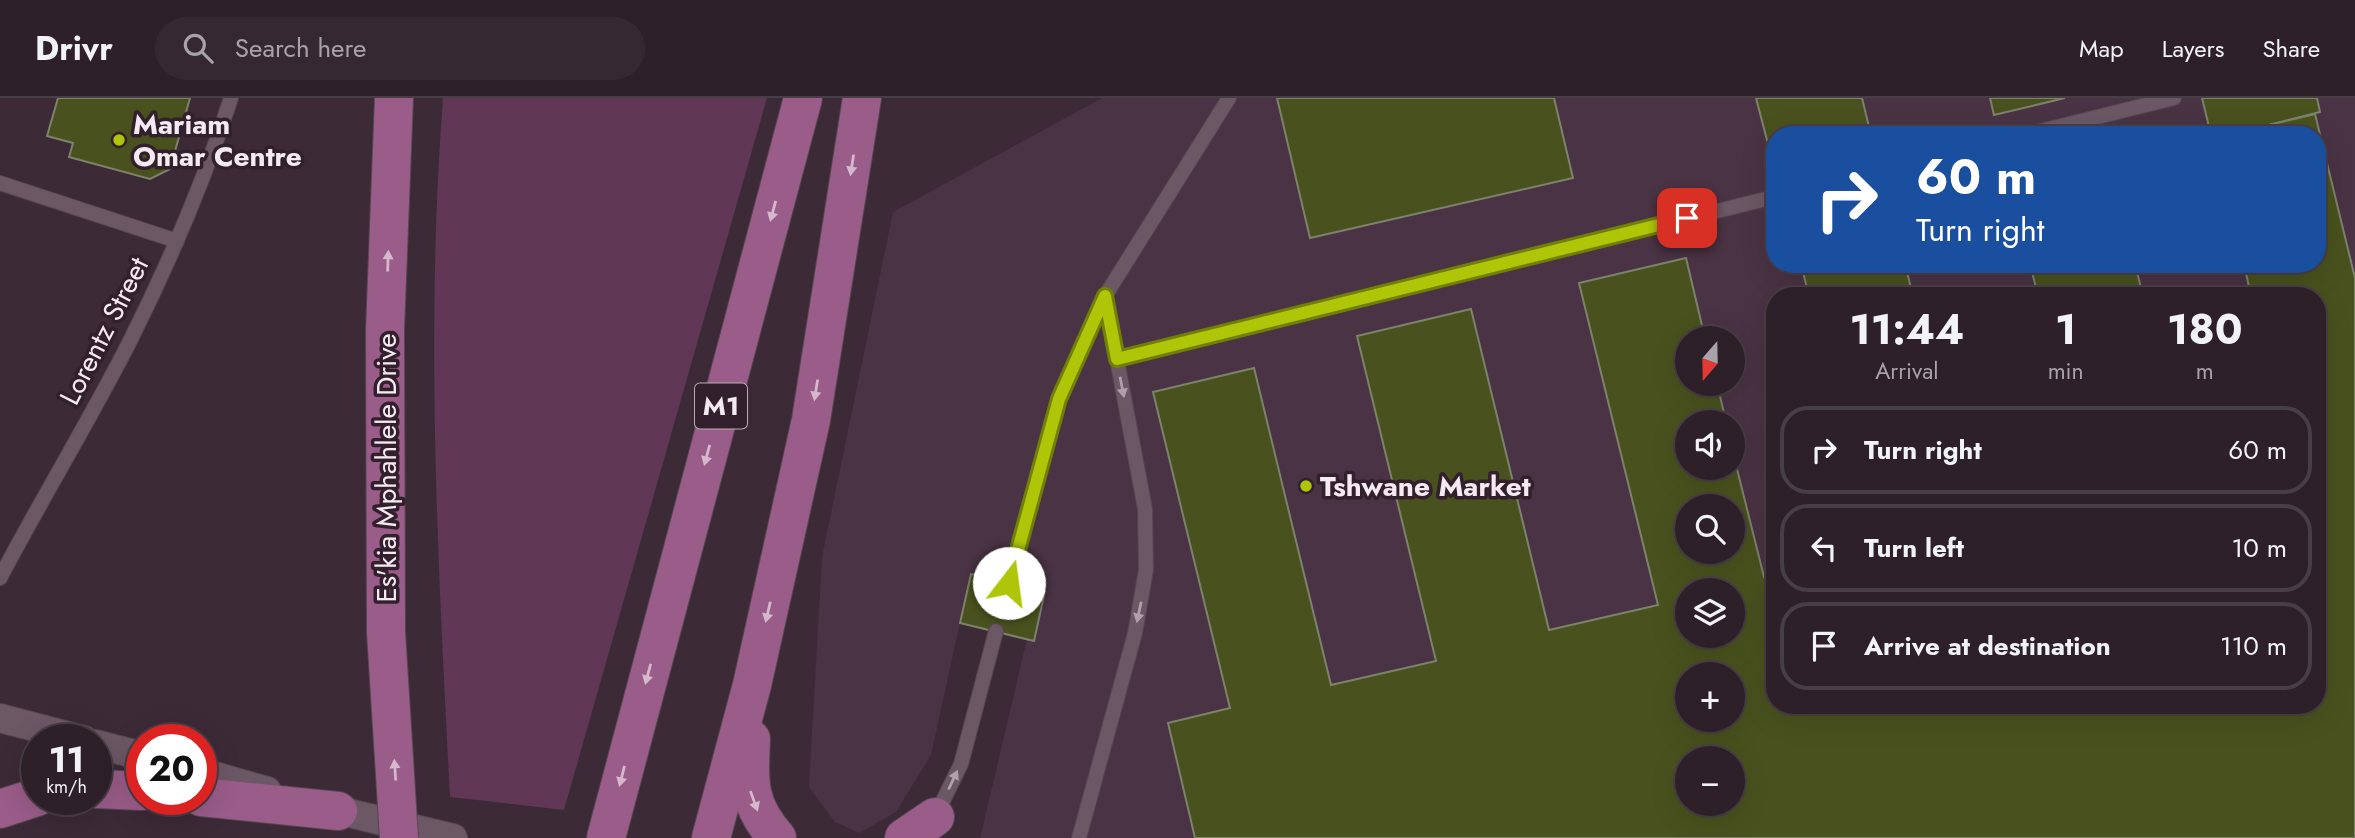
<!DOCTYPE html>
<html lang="en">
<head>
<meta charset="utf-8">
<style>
  body { margin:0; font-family:Jost,sans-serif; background:#352831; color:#f1f3f6; height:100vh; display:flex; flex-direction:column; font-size:26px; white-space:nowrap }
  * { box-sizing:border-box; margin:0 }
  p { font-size:23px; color:#a7a3a8 }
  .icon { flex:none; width:38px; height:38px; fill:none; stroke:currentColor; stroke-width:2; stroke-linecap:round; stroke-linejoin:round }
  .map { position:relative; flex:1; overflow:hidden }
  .panel { position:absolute; left:1766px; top:189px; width:560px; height:427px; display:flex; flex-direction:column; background:#2d2029; border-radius:28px; box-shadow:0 7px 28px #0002,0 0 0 2px #483e46 }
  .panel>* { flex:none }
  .guide { position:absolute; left:1766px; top:28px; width:560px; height:147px; border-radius:28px; box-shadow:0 7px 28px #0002,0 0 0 2px #483e46; background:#1a4fa0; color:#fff; overflow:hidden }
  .needle { width:46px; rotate:200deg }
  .tools { position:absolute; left:1675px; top:228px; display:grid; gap:14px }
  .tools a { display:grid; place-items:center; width:70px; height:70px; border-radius:50%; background:#2d2029; box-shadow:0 7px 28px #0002,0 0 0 2px #483e46; font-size:35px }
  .speed { position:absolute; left:21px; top:626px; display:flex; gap:14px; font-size:35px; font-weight:700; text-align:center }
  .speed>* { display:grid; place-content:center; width:91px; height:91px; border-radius:50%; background:#2d2029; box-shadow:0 7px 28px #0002,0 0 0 2px #483e46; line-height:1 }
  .speed small { font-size:18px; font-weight:400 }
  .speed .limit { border:10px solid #d22; background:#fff; color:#111 }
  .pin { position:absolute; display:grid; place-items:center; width:60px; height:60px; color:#fff; margin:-30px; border-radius:14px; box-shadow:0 4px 10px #0006 }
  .me { position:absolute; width:77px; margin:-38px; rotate:15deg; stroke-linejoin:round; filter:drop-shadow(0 0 5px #0008) }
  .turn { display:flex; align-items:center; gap:24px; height:147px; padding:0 35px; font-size:32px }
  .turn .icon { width:91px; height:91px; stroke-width:2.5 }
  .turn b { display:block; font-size:49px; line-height:60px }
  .eta { display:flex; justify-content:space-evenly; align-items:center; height:119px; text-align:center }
  .eta b { font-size:42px; font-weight:700; line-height:49px }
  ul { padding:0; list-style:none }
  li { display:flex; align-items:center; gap:21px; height:88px; margin:0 14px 10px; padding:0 21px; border:4px solid #483e46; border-radius:28px }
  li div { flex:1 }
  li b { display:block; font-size:26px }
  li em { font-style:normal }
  header { display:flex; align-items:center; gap:42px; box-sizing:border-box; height:98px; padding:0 35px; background:#2d2029; border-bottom:2px solid #483e46 }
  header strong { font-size:33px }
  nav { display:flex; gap:38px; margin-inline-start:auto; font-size:24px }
  .search { width:490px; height:63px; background:#352831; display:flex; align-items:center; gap:18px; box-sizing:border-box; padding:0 24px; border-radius:38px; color:#a7a3a8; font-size:26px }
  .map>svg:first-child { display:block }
  .built { fill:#4a3344; fill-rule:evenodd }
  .green { fill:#603754 }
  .building { fill:#49521e; stroke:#7d826b; stroke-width:2; fill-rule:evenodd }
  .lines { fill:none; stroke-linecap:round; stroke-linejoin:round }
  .service-casing { stroke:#564651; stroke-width:16 }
  .minor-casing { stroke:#564651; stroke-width:30 }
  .primary-casing { stroke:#564651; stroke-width:40 }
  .service { stroke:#6c5765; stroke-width:14 }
  .minor { stroke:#6c5765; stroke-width:28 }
  .primary { stroke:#9a5c89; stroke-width:38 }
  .primary-bridge-casing { stroke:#564651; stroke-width:40; stroke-linecap:butt }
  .primary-bridge { stroke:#9a5c89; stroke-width:38 }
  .oneway { fill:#d6b8cd }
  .oneway2 { fill:#b1a0ac }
  .route-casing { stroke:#718005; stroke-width:18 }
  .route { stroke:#aec508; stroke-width:12 }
  .poi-dot { fill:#aec508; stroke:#32202d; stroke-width:2.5 }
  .labels { text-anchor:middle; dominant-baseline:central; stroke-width:7; stroke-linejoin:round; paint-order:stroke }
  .shield { fill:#32202d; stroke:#bbadb7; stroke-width:2 }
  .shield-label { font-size:26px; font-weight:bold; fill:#f6eaf2 }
  .poi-label { font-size:28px; font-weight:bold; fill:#f6eaf2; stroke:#32202d; text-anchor:start }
  .street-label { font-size:28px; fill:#f6eaf2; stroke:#32202d }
</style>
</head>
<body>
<header>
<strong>Drivr</strong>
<div class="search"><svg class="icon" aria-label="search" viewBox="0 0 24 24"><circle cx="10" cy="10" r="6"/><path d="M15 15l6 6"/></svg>Search here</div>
<nav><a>Map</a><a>Layers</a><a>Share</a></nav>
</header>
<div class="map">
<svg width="2355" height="740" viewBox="0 0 2355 740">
  <rect width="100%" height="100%" fill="#3c2a37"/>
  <path class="built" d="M 1102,0 L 2355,0 L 2355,740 L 980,740 L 1027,541 L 960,525 L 931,657 L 896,714 L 859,735 L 835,724 L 809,689 L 822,459 L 893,114 ZM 1774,37 L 2317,37 L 2317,166 L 1774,166 ZM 1774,198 L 2317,198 L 2317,607 L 1774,607 ZM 1687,240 L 1732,240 L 1732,285 L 1687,285 ZM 1687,324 L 1732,324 L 1732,369 L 1687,369 ZM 1687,408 L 1732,408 L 1732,453 L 1687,453 ZM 1687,492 L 1732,492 L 1732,537 L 1687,537 ZM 1687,576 L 1732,576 L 1732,621 L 1687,621 ZM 1687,660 L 1732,660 L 1732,705 L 1687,705 Z"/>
  <path class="green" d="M 443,0 L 767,0 L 564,712 L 450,699 C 438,466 425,233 443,0 Z"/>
  <g class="building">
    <path d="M 58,0 L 190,0 L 170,71 L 150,81 L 69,59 L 73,45 L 47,38 Z"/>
    <path d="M 1277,0 L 1554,0 L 1573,80 L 1310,140 Z"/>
    <path d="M 1756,0 L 1862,0 L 1871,37 L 1774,37 L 1774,69 Z"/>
    <path d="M 1990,0 L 2065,0 L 1994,17 Z"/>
    <path d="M 2202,0 L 2317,0 L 2320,14 L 2229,37 L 2211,37 Z"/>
    <path d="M 2315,16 L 2355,180 L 2355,740 L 1195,740 L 1168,625 L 1230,610 L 1153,294 L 1254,270 L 1331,587 L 1436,563 L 1357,238 L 1471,211 L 1549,532 L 1658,507 L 1579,185 L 1686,160 L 1705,240 L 1687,240 L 1687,285 L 1717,285 L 1726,324 L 1687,324 L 1687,369 L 1732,369 L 1732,351 L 1764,479 L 1774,477 L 1774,607 L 2317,607 L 2317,198 L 2251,198 L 2244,166 L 2317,166 L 2317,37 L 2229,37 ZM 1687,408 L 1732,408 L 1732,453 L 1687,453 ZM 1687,492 L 1732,492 L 1732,537 L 1687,537 ZM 1687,576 L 1732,576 L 1732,621 L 1687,621 ZM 1687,660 L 1732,660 L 1732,705 L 1687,705 Z"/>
    <path d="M 1801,166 L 1905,166 L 1913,198 L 1809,198 Z"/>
    <path d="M 2030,166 L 2135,166 L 2143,198 L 2038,198 Z"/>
    <path d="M 971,476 L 1045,493 L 1034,543 L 960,525 Z"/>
  </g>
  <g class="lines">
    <g class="service-casing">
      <g id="service">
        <path d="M 2025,37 L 2174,0"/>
        <path d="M 0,85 L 177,143"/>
        <path d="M 1117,261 L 1774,99"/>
        <path d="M 0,480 C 42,400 90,322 131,241 C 170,163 204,83 231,0"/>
        <path d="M 1009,485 L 1059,301 L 1105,198 L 1229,0"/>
        <path d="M 936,717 L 961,666 L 996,533"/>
        <path d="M 1079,740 L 1135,535 L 1146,472 L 1145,411 L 1105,198"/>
      </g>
    </g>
    <g class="minor-casing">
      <g id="minor">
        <path d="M 0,620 L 84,642"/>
        <path d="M 96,646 L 142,658"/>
        <path d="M 201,674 L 267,693"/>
        <path d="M 320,708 L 453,740"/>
      </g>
    </g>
    <g class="primary-casing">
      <g id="primary">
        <path d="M 386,534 L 385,232 L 394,0"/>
        <path d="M 751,641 C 749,684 747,706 777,740"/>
        <path d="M 96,691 L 142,693"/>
        <path d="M 201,699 L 338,713"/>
        <path d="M 0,711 L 37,699"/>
        <path d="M 606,740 L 803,0"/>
        <path d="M 711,740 L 752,587 L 811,322 L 862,0"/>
        <path d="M 904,740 L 935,719"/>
      </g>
    </g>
    <use href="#service" class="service"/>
    <use href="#minor" class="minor"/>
    <use href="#primary" class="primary"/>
    <g class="primary-bridge-casing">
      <path id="primary-bridge" d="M 386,534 L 399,740"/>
    </g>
    <use href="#primary-bridge" class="primary-bridge"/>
  </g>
  <defs><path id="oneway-solid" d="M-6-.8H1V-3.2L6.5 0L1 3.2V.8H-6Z" transform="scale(1.75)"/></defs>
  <g class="oneway">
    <use href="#oneway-solid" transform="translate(852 67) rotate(99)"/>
    <use href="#oneway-solid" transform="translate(773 113) rotate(105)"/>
    <use href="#oneway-solid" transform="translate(388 163) rotate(-88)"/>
    <use href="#oneway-solid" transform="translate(816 292) rotate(99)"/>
    <use href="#oneway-solid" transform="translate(707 357) rotate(105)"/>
    <use href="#oneway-solid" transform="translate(768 514) rotate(103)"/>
    <use href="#oneway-solid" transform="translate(648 576) rotate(105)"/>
    <use href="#oneway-solid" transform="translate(395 672) rotate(-94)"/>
    <use href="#oneway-solid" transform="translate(622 678) rotate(104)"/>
    <use href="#oneway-solid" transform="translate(754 703) rotate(70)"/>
  </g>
  <g class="oneway2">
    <use href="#oneway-solid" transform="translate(1122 289) rotate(79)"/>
    <use href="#oneway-solid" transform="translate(1139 514) rotate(102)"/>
    <use href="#oneway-solid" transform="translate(953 682) rotate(-65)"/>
  </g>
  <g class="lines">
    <g class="route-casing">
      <path id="route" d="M 1009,485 L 1059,301 L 1105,198 L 1117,261 L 1687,120"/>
    </g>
    <use href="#route" class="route"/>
  </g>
  <g class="poi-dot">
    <circle cx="119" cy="42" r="7"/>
    <circle cx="1306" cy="388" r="7"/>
  </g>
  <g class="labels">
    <rect class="shield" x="695" y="285.5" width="52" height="45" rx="5"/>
    <g class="shield-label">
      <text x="721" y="308">M1</text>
    </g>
    <g class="poi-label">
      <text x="133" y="26">Mariam<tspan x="133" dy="32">Omar Centre</tspan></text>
      <text x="1320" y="388">Tshwane Market</text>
    </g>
    <g class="street-label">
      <text transform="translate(104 233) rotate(-63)">Lorentz Street</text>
      <text transform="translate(386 370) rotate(-90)">Es'kia Mphahlele Drive</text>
    </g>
  </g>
</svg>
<div class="tools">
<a><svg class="needle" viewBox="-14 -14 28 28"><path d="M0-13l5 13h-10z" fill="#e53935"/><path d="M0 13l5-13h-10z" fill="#a7a3a8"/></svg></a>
<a><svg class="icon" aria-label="sound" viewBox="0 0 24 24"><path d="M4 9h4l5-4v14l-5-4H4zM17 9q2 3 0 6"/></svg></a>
<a><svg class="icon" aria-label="search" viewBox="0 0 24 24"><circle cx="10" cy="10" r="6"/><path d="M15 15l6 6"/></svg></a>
<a><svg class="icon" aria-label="layers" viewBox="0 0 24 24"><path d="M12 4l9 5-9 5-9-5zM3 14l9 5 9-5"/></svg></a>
<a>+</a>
<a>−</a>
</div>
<div class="speed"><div>11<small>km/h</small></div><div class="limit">20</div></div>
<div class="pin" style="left:1687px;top:120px;background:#d93025"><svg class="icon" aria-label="arrive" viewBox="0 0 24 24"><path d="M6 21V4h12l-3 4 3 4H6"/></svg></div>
<svg class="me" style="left:1009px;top:485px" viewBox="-20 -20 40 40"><circle r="19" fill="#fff"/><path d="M0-13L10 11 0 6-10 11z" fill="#aec508"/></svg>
<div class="guide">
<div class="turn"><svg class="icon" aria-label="right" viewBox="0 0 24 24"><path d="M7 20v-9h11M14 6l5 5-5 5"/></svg><div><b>60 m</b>Turn right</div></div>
</div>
<section class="panel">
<div class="eta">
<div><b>11:44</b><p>Arrival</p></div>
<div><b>1</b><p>min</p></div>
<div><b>180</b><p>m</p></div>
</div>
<ul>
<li><svg class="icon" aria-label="right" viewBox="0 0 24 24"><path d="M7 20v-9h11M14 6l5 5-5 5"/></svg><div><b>Turn right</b></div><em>60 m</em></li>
<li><svg class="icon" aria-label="left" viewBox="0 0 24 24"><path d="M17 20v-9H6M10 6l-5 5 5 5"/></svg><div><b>Turn left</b></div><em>10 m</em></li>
<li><svg class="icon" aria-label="arrive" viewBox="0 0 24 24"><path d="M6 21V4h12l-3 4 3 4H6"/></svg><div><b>Arrive at destination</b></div><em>110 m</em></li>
</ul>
</section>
</div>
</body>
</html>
